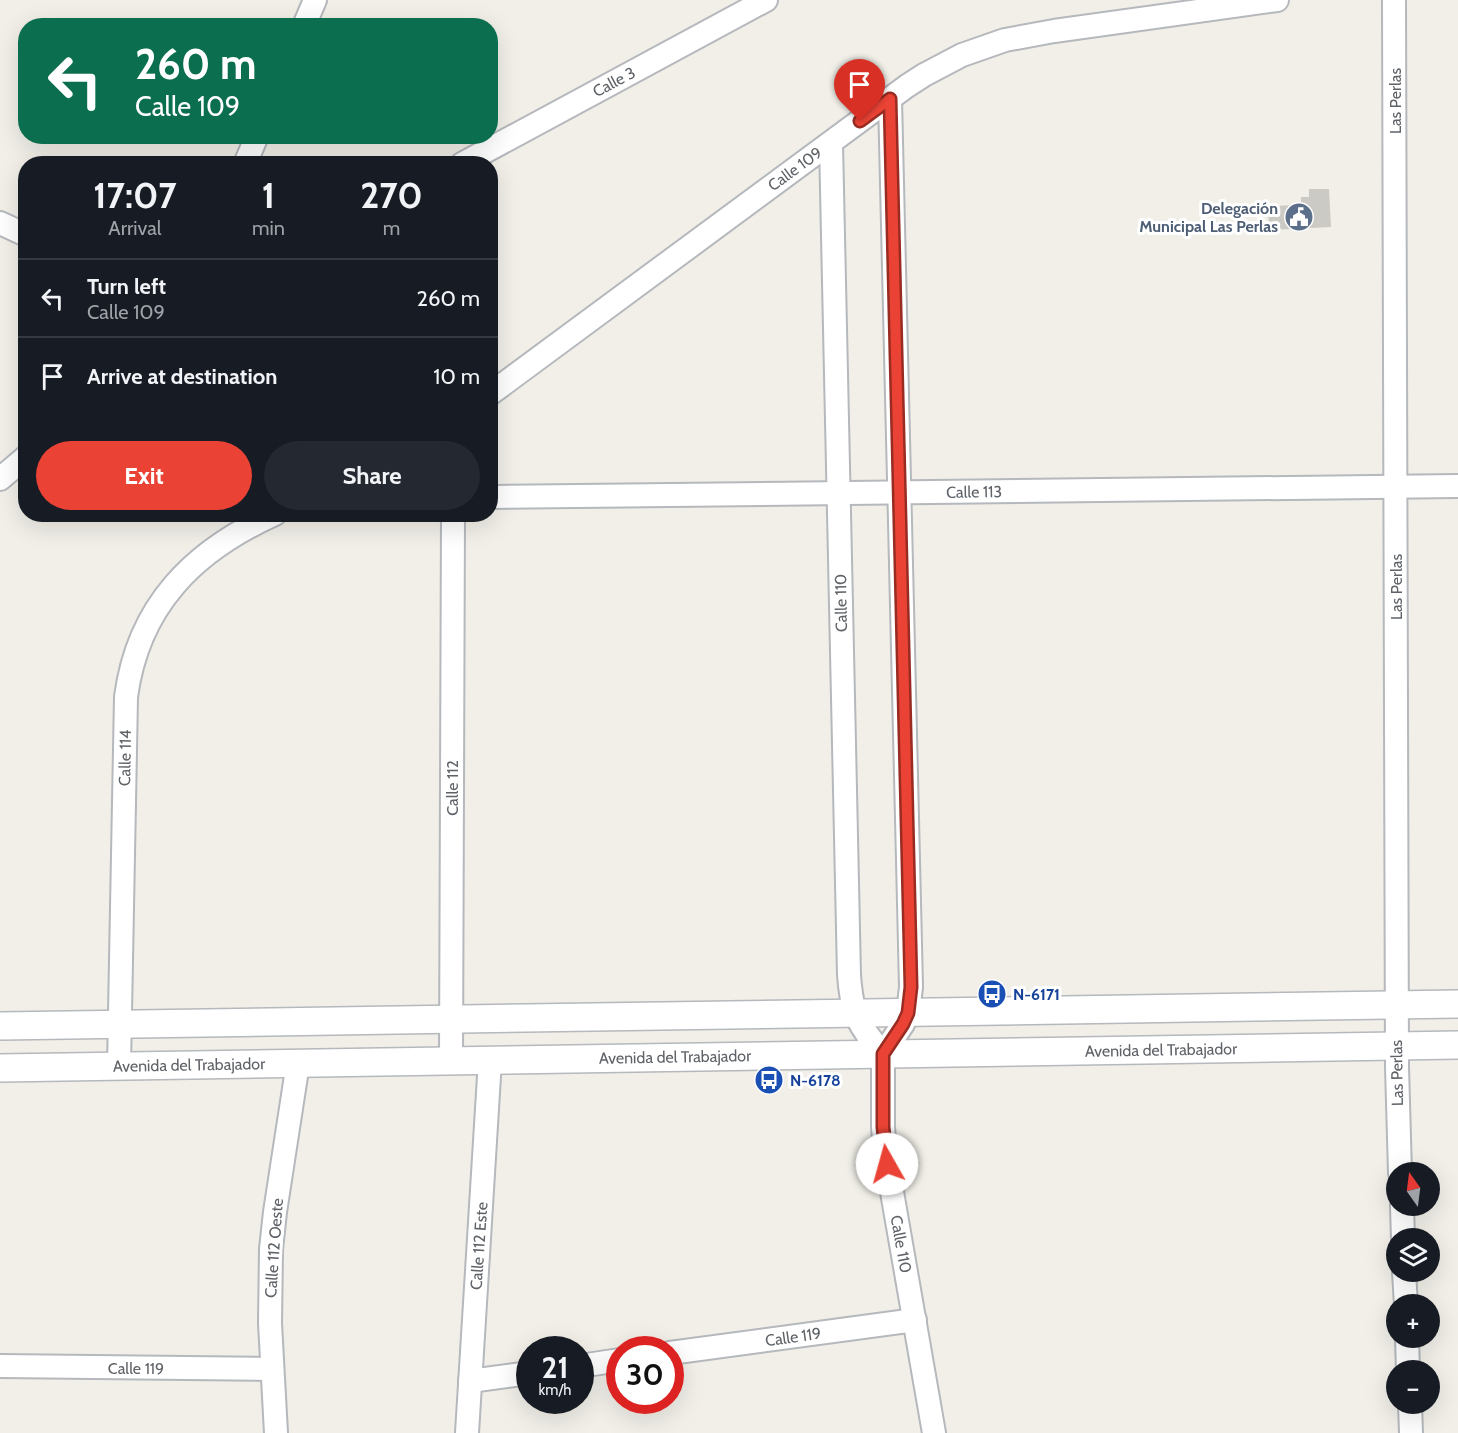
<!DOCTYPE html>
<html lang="en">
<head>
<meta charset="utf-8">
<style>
  body { margin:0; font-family:Cabin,sans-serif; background:#242831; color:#f1f3f6; height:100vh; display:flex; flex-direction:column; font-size:22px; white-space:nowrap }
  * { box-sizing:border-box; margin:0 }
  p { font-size:20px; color:#9ea1a6 }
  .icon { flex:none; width:33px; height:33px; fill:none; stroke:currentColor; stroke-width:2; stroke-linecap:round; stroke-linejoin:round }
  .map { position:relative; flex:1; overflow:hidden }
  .sheet { position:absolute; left:18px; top:156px; width:480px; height:366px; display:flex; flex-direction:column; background:#171b24; border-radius:24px; box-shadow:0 6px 24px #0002 }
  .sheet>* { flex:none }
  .top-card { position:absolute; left:18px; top:18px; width:480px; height:126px; border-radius:24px; box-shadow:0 6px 24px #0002; background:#0b6e4f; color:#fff; overflow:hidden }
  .needle { width:39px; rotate:346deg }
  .tools { position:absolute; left:1386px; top:1162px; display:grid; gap:12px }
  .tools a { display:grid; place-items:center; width:54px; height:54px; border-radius:50%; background:#171b24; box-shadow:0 6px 24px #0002; font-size:30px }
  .speed { position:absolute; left:516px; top:1336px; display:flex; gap:12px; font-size:30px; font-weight:700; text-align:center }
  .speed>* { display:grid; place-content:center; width:78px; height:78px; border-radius:50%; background:#171b24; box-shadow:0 6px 24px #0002; line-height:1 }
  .speed small { font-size:15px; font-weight:400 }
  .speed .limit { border:9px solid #d22; background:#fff; color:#111 }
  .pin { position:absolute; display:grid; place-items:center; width:51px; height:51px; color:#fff; margin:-62px -26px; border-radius:50% 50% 50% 0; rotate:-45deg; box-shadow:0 0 6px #0007 }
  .pin .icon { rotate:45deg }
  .me { position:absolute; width:66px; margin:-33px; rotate:353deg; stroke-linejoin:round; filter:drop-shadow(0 0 4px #0008) }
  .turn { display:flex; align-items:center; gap:21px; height:126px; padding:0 18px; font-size:27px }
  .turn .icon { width:78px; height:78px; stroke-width:2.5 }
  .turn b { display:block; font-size:42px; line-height:51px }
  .eta { display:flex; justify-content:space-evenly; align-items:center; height:102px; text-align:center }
  .eta b { font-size:36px; font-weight:700; line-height:42px }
  .cta { display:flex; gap:12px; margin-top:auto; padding:12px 18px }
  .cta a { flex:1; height:69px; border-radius:36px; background:#ea4335; color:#fff; font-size:24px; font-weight:700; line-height:69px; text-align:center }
  .cta a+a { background:#242831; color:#f1f3f6 }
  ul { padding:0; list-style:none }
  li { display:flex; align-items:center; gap:18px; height:78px; padding:0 18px; border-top:2px solid #363941 }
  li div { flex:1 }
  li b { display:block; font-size:22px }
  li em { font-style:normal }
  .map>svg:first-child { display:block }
  .building { fill:#cccac5 }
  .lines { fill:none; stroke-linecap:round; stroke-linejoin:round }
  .minor-casing { stroke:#b5b8bc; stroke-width:26 }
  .tertiary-casing { stroke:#b5b8bc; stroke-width:30 }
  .minor { stroke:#fff; stroke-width:22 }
  .tertiary { stroke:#fff; stroke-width:27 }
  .route-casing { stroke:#982c22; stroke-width:15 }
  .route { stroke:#ea4335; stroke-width:10 }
  .labels { text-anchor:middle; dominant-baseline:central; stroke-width:6; stroke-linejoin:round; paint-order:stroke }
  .street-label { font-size:16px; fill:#5f6368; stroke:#fff }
  .service-label { font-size:16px; font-weight:bold; fill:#4e5e75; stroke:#fff; text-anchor:end }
  .transit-label { font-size:16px; font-weight:bold; fill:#164399; stroke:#fff; text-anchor:start }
</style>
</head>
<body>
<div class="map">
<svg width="1458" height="1433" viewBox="0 0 1458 1433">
  <rect width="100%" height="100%" fill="#f1efe8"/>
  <path class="building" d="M 1309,189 L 1329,189 L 1331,227 L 1269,230 L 1268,206 L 1301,205 L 1301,197 L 1309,197 Z"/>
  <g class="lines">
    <g class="minor-casing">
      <g id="minor">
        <path d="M 1394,0 L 1397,1067 L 1400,1173"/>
        <path d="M 304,26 L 315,0"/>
        <path d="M 890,99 L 911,987 L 908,1013 L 903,1024 L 883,1054 L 883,1127 L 885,1152 L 934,1433"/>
        <path d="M 831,143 L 849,975 C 852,1015 857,1023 883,1054"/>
        <path d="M 245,164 L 257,136"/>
        <path d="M 462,164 L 766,0"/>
        <path d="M 0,223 L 26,235"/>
        <path d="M 490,394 L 907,86 L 924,75 L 962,55 L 1005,40 L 1054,31 L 1277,0"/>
        <path d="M 0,479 L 26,457"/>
        <path d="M 490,497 L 1458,486"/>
        <path d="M 451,1061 L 453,514"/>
        <path d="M 119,1066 L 126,697 C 138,606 193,551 275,514"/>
        <path d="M 1402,1206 L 1403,1239"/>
        <path d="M 1404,1272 L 1406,1305"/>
        <path d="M 1407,1338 L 1408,1371"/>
        <path d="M 670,1353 L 915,1320"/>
        <path d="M 0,1366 L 272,1369"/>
        <path d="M 580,1366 L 620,1360"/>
        <path d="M 470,1381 L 530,1373"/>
        <path d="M 1410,1404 L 1411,1433"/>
        <path d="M 276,1433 L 270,1323 L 271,1249 L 275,1212 L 298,1063"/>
        <path d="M 467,1433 L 490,1060"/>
      </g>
    </g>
    <g class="tertiary-casing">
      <g id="tertiary">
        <path d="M 0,1026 L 1458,1004"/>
        <path d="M 0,1068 L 1458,1045"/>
      </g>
    </g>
    <use href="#minor" class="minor"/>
    <use href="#tertiary" class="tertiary"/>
  </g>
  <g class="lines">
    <g class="route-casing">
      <path id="route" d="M 860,121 L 890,99 L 911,987 L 908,1013 L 903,1024 L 883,1054 L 883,1127 L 887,1164"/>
    </g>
    <use href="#route" class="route"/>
  </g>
  <defs>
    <g id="civic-disc" transform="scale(1.5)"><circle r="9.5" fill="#5c6f8a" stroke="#fff"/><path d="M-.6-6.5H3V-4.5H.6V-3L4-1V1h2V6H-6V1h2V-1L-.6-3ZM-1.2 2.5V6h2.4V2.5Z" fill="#fff"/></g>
    <g id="bus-disc" transform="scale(1.5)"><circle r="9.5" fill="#1a4fb4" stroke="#fff"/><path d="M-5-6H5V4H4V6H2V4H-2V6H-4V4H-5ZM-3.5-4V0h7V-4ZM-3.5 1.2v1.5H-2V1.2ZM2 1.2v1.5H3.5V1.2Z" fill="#fff"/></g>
  </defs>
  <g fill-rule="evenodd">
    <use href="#civic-disc" x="1299" y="217"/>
    <use href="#bus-disc" x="992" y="994"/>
    <use href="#bus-disc" x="769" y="1080"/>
  </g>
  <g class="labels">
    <g class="street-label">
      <text transform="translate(614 82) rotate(-28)">Calle 3</text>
      <text transform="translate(1395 101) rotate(-90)">Las Perlas</text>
      <text transform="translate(795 169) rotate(-36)">Calle 109</text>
      <text transform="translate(974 492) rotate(-1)">Calle 113</text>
      <text transform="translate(1396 587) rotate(-90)">Las Perlas</text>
      <text transform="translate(841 603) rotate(-91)">Calle 110</text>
      <text transform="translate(125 758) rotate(-89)">Calle 114</text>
      <text transform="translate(452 788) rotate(-90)">Calle 112</text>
      <text transform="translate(1161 1050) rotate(-1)">Avenida del Trabajador</text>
      <text transform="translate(675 1057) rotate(-1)">Avenida del Trabajador</text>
      <text transform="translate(189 1065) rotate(-1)">Avenida del Trabajador</text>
      <text transform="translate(1397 1073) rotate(-91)">Las Perlas</text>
      <text transform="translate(901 1244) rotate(80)">Calle 110</text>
      <text transform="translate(479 1246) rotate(-86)">Calle 112 Este</text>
      <text transform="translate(274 1248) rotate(-86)">Calle 112 Oeste</text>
      <text transform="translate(793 1337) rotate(-8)">Calle 119</text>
      <text x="136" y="1368">Calle 119</text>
    </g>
    <g class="service-label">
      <text x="1278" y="208">Delegación<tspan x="1278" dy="18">Municipal Las Perlas</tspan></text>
    </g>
    <g class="transit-label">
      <text x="1013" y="994">N-6171</text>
      <text x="790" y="1080">N-6178</text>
    </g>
  </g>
</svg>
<div class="tools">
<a><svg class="needle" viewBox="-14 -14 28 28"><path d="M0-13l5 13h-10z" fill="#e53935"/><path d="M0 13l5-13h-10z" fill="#9ea1a6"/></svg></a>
<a><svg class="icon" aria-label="layers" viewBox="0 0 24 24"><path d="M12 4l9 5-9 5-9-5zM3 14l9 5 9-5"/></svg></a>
<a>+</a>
<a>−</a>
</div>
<div class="speed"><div>21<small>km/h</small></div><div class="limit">30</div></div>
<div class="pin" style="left:860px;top:121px;background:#d93025"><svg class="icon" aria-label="arrive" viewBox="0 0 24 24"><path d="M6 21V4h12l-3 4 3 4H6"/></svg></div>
<svg class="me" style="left:887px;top:1164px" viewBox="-20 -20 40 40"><circle r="19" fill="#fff"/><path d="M0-13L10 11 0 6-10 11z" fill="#ea4335"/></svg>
<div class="top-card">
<div class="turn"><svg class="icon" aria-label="left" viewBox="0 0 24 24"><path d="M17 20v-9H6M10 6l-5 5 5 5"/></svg><div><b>260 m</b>Calle 109</div></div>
</div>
<section class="sheet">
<div class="eta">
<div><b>17:07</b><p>Arrival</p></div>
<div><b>1</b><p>min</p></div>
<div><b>270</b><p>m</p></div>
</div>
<ul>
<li><svg class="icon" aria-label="left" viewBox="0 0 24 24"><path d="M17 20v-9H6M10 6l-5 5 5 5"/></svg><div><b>Turn left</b><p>Calle 109</p></div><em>260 m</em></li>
<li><svg class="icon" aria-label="arrive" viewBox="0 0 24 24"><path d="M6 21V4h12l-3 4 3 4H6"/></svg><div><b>Arrive at destination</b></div><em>10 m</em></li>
</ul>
<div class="cta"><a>Exit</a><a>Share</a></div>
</section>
</div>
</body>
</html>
